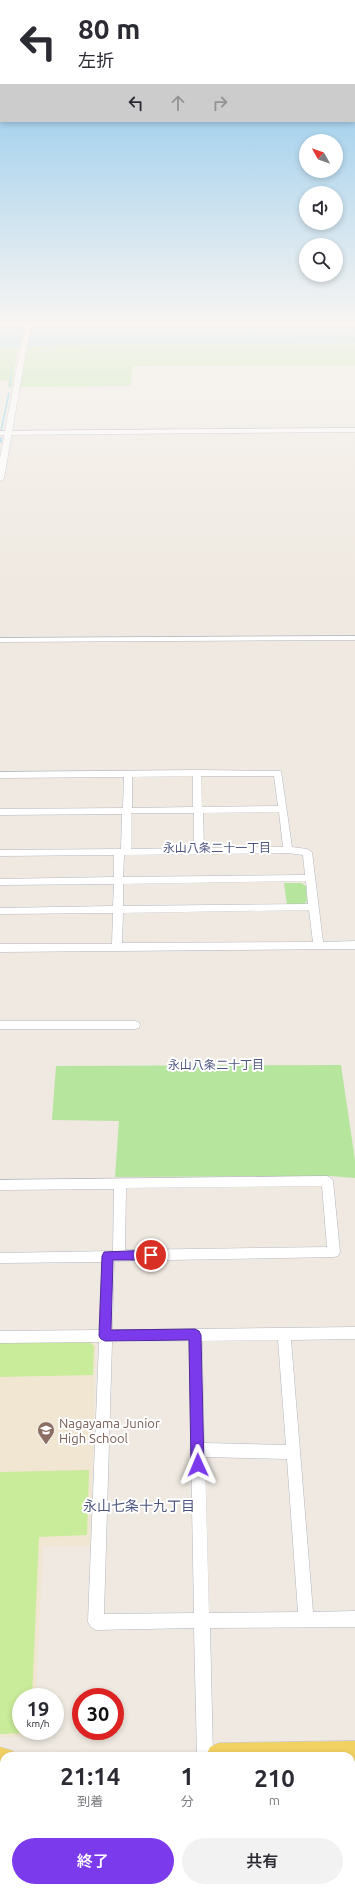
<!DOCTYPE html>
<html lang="ja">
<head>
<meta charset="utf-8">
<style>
  body { margin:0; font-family:Ubuntu,"Noto Sans JP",sans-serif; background:#f2f2f3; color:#2b2b33; height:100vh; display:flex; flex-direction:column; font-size:15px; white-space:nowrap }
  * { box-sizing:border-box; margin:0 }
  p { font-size:13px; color:#7c7c81 }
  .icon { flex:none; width:22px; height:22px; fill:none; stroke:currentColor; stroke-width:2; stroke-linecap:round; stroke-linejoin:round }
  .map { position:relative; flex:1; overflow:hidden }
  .details { position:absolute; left:0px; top:1752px; width:355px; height:140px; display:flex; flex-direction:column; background:#fff; border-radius:12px 12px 0 0; box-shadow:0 2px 6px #0003 }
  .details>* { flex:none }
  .guide { position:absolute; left:0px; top:0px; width:355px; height:122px; box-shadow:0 2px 6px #0003; background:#fff; color:#2b2b33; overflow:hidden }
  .needle { width:26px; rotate:310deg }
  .tools { position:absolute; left:299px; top:134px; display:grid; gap:8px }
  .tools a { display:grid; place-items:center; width:44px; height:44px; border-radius:50%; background:#fff; box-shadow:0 2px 6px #0003; font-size:20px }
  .speed { position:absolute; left:12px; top:1688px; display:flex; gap:8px; font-size:20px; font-weight:700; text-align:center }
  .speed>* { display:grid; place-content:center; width:52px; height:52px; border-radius:50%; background:#fff; box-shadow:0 2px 6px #0003; line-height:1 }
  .speed small { font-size:10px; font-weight:400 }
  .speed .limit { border:6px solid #d22; background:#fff; color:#111 }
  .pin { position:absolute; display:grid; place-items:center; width:34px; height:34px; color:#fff; margin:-17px; border:2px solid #fff; border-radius:50%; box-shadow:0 1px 4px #0007 }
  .me { position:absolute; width:44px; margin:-22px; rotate:359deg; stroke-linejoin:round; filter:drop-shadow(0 0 3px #0008) }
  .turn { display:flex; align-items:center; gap:14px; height:84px; padding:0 12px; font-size:18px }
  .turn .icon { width:52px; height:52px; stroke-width:2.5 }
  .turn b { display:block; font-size:28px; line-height:34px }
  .lanes { display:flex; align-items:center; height:38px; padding:0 12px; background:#0003; justify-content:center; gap:20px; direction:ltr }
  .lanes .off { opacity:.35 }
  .eta { display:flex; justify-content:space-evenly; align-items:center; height:68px; text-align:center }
  .eta b { font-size:24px; font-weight:600; line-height:28px }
  .button { display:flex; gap:8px; margin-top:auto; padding:8px 12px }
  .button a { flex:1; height:46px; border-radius:24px; background:#7c3aed; color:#fff; font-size:16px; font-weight:600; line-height:46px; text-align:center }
  .button a+a { background:#f2f2f3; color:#2b2b33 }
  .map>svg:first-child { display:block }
  .education { fill:#f0e6d1 }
  .green { fill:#b6e59e }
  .pitch { fill:#c9ec9a }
  .water { fill:#75cff0 }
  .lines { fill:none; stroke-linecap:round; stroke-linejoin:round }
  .stream { stroke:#75cff0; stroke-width:1.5 }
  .minor-casing { stroke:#b4b7c1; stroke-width:1 }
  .tertiary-casing { stroke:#b4b7c1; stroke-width:1 }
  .primary-casing { stroke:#c9c9c9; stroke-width:1 }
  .minor { fill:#fff; fill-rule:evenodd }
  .tertiary { fill:#fff; fill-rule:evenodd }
  .primary { fill:#f2d163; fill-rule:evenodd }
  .route { fill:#7c3aed; stroke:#51269a }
  .labels { text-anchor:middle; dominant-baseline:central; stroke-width:4; stroke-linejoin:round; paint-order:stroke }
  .neighbourhood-label { font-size:12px; fill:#4d5680; stroke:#fff }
  .near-education-label { font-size:13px; fill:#785e54; stroke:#fff; text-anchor:start }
  .near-neighbourhood-label { font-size:14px; fill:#4d5680; stroke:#fff }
</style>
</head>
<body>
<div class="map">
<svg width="355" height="1892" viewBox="0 0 355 1892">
  <rect width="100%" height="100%" fill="#efe9e1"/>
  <path class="education" d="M 89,1340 L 96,1345 L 90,1546 L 43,1546 L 36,1697 L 21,1697 L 21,1731 L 35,1731 L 35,1737 L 0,1737 L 0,1341 Z"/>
  <g class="green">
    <path d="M 252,343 L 355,343 L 355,365 L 133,366 L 130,386 L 20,387 L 27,346 L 100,344 Z"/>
    <path d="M 18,346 L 12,387 L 7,387 L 8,381 L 0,380 L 0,347 Z"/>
    <path d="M 284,883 L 301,883 L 306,886 L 307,901 L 303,905 L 287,905 Z"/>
    <path d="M 341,1065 L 355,1160 L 355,1178 L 331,1176 L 115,1177 L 119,1121 L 52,1120 L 56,1066 Z"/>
  </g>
  <g class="pitch">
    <path d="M 88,1341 L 94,1346 L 93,1375 L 0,1377 L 0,1342 Z"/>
    <path d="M 89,1470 L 87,1535 L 39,1537 L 32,1697 L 21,1697 L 21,1731 L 31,1731 L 31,1733 L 0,1734 L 0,1472 Z"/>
  </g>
  <path class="water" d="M 0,325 L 355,325 L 355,343 L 100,344 L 0,347 Z"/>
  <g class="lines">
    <g class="stream">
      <path d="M 12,367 L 12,369"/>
      <path d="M 10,387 L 11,372"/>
      <path d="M 1,431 L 9,393"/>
      <path d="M 1,438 L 1,442"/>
    </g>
    <g class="minor-casing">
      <g id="minor">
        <path d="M 25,325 L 31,325 L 25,356 L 22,358 L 19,356 Z"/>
        <path d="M 355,428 L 355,432 L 0,435 L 0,431 Z"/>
        <path d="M 355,636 L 355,640 L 0,642 L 0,638 Z"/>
        <path d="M 197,770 L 281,771 L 292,847 L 307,849 L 312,852 L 323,942 L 355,941 L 355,949 L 0,952 L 0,944 L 112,944 L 113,913 L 0,914 L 0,908 L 113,906 L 114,884 L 0,885 L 0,879 L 114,877 L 114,855 L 0,856 L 0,850 L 121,849 L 122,814 L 0,815 L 0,809 L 123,808 L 124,777 L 0,778 L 0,772 ZM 193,776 L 193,807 L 132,808 L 132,777 ZM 201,776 L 274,776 L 278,806 L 202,807 ZM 279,812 L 283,847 L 204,848 L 203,813 ZM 131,813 L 194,813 L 194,848 L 131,849 ZM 288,853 L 303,855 L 305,875 L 123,877 L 124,855 ZM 306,881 L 308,904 L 123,906 L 123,884 ZM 309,910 L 313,942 L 122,943 L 123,913 Z"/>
        <path d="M 0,1021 L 135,1021 L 139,1022 L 140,1025 L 139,1028 L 135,1029 L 0,1029 Z"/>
        <path d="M 327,1176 L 331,1178 L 333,1181 L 340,1252 L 338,1256 L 334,1257 L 114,1261 L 112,1330 L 355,1327 L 355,1339 L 291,1340 L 313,1612 L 355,1611 L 355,1627 L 210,1628 L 213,1756 L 197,1756 L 194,1628 L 96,1630 L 91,1627 L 88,1622 L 99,1342 L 0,1343 L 0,1331 L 99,1330 L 102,1262 L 0,1263 L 0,1253 L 113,1251 L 114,1189 L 0,1190 L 0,1180 ZM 322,1186 L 327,1247 L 125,1250 L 126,1188 ZM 278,1340 L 286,1445 L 204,1443 L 202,1341 ZM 189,1341 L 194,1613 L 104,1614 L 112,1342 ZM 205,1457 L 287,1459 L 298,1612 L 209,1613 Z"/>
        <rect x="96" y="1888" width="18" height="4"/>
      </g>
    </g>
    <g class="tertiary-casing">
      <path id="tertiary" d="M 22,354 L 25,356 L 4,479 L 0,481 L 0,458 L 19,356 Z"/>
    </g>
    <g class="primary-casing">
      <g id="primary">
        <path d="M 355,1741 L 355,1767 L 351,1767 L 351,1756 L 206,1756 L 210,1747 L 219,1743 Z"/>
        <path d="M 0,1747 L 13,1751 L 15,1756 L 4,1756 L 4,1773 L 0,1773 Z"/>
      </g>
    </g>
    <use href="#minor" class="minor"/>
    <use href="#tertiary" class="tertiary"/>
    <use href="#primary" class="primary"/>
  </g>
  <linearGradient id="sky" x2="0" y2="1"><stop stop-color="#7abfeb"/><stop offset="0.55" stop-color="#f8f5f2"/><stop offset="1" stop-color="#f8f5f2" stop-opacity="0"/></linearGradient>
  <rect width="355" height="590" fill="url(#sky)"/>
  <path class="route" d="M 151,1250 L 155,1252 L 156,1255 L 155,1258 L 151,1260 L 113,1260 L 111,1330 L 195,1329 L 199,1331 L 201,1335 L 204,1465 L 202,1470 L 198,1472 L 193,1470 L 191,1465 L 189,1340 L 105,1341 L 101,1339 L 99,1336 L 102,1256 L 104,1252 Z"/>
  <defs>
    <g id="school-pin" transform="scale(0.9)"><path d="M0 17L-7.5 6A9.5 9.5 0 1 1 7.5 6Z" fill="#8d6e63" stroke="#fff"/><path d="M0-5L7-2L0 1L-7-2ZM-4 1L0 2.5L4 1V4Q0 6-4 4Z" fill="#fff"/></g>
  </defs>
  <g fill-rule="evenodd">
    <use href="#school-pin" x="46" y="1430"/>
  </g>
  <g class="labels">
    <g class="neighbourhood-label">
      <text x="217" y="847">永山八条二十一丁目</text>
      <text x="216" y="1064">永山八条二十丁目</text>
    </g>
    <g class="near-education-label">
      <text x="59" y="1423">Nagayama Junior<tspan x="59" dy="15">High School</tspan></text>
    </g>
    <g class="near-neighbourhood-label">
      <text x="139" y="1506">永山七条十九丁目</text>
    </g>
  </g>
</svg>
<div class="tools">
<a><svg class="needle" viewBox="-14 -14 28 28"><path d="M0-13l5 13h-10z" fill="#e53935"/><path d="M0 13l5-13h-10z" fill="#7c7c81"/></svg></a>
<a><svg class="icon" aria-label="sound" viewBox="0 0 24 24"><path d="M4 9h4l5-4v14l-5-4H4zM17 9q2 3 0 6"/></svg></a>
<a><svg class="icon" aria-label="search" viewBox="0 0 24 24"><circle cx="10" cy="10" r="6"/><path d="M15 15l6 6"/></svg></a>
</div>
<div class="speed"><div>19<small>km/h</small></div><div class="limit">30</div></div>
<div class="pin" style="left:151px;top:1255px;background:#d93025"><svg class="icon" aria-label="arrive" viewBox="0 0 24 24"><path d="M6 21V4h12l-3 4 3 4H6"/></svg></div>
<svg class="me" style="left:198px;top:1465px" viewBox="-20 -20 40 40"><path d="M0-17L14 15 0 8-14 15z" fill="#7c3aed" stroke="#fff" stroke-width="4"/></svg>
<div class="guide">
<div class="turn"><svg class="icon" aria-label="left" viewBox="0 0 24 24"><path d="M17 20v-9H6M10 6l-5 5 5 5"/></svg><div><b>80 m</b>左折</div></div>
<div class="lanes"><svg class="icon" aria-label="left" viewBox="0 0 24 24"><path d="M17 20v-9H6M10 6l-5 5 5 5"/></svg><svg class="icon off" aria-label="ahead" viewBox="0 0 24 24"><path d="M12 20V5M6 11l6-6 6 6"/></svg><svg class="icon off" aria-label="right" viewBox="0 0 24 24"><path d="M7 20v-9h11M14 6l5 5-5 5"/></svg></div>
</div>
<section class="details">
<div class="eta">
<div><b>21:14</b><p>到着</p></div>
<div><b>1</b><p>分</p></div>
<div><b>210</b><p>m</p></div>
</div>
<div class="button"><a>終了</a><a>共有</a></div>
</section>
</div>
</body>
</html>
